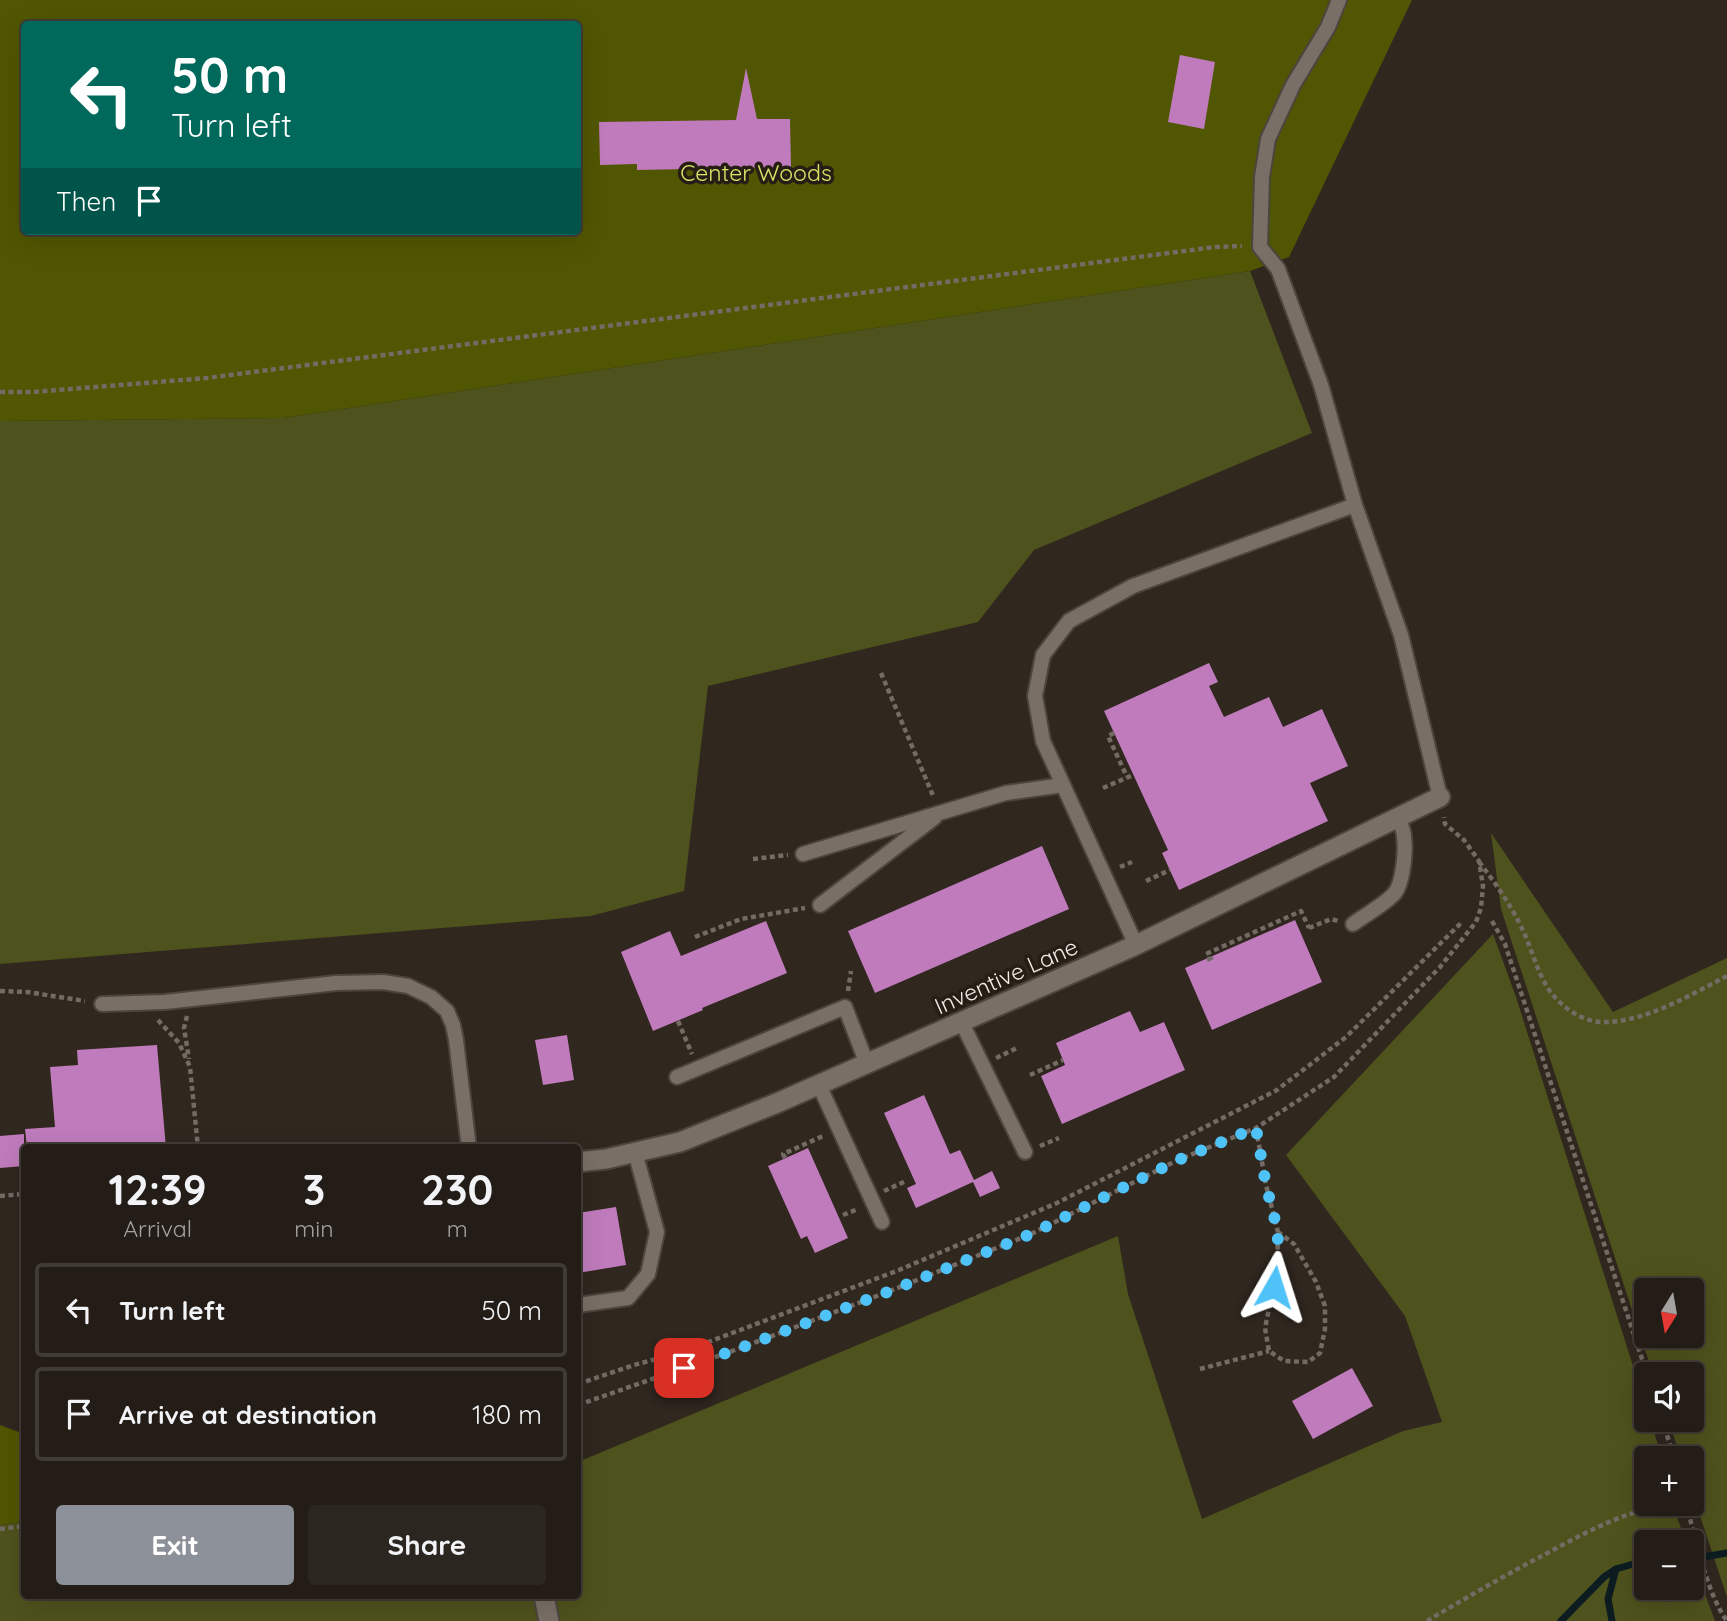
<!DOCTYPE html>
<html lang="en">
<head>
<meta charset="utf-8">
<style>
  body { margin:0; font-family:Quicksand,sans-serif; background:#2c2620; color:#f1f3f6; height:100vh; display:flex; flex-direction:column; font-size:26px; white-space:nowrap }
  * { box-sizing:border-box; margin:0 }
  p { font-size:23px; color:#a3a2a1 }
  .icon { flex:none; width:38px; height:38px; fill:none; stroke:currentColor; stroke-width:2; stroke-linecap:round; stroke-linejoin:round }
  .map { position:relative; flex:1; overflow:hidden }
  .drawer { position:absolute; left:21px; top:1144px; width:560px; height:455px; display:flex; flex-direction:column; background:#241d17; border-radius:7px; box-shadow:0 7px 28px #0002,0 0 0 2px #413b36 }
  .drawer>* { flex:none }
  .banner { position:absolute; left:21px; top:21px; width:560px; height:214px; border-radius:7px; box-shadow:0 7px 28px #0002,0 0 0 2px #413b36; background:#00695c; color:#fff; overflow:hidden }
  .needle { width:46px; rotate:191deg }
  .tools { position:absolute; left:1634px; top:1278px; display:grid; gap:14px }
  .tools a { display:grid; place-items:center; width:70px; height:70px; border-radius:7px; background:#241d17; box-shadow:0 7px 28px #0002,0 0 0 2px #413b36; font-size:35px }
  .pin { position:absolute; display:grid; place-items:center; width:60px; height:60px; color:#fff; margin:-30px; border-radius:14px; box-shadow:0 4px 10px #0006 }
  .me { position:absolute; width:77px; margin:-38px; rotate:6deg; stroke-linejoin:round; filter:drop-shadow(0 0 5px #0008) }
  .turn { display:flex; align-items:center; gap:24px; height:147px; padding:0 35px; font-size:32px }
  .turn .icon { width:91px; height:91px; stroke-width:2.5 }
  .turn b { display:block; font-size:49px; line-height:60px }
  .then { display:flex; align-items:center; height:66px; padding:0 35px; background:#0003; gap:14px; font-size:26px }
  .eta { display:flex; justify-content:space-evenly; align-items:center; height:119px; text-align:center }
  .eta b { font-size:42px; font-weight:800; line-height:49px }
  .cta { display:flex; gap:14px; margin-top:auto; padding:14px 35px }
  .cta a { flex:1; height:80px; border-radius:7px; background:#8c9099; color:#fff; font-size:28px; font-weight:800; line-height:80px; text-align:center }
  .cta a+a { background:#2c2620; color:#f1f3f6 }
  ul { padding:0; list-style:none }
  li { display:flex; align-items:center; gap:21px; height:94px; margin:0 14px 10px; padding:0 21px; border:4px solid #413b36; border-radius:7px }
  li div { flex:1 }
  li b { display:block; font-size:26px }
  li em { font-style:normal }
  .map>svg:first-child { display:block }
  .green { fill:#4e521c; fill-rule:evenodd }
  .forest { fill:#515602; fill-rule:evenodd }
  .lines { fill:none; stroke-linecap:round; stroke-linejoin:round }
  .stream { stroke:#0c1c21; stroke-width:7 }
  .building { fill:#bf7bbc }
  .service-casing { stroke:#4c453e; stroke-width:18 }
  .minor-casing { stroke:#4c453e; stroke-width:23 }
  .path { stroke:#736b64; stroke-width:4.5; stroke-dasharray:5 3.5; stroke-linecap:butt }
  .service { stroke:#796f66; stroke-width:14 }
  .minor { stroke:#796f66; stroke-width:19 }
  .route { stroke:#4fc3f7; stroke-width:12; stroke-dasharray:0 21.6 }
  .labels { text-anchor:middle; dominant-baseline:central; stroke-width:7; stroke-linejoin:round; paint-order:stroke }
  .park-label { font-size:23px; fill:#dae466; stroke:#261d15 }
  .street-label { font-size:23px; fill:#f2ece7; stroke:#261d15 }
</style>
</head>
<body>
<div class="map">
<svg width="1727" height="1621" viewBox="0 0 1727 1621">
  <rect width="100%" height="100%" fill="#30271f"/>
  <g class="green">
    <path d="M 1250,271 L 1312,433 L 1034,550 L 978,622 L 708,686 L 684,891 L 591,916 L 0,964 L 0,421 L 283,418 Z"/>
    <path d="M 1491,833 L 1613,1012 L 1727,958 L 1727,1597 L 1692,1492 L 1692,1458 L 1681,1458 L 1668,1419 L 1692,1419 L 1692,1374 L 1653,1374 L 1501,909 ZM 1647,1290 L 1692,1290 L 1692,1335 L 1647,1335 Z"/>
    <path d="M 1493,934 L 1516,997 L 1647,1410 L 1647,1419 L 1650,1419 L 1662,1458 L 1647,1458 L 1647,1503 L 1674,1503 L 1678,1520 L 1686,1542 L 1647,1542 L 1647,1587 L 1692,1587 L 1692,1559 L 1715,1621 L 0,1621 L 0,1525 L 24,1522 L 24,1596 L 578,1596 L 578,1462 L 1118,1236 L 1128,1294 L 1202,1519 L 1403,1431 L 1442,1422 L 1405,1316 L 1286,1155 Z"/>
  </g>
  <g class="forest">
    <path d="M 0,0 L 1412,0 L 1289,257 L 1250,271 L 283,418 L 0,421 ZM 24,24 L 578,24 L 578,231 L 24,231 Z"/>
    <path d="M 0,1425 L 24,1434 L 24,1522 L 0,1525 Z"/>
  </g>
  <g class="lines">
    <g class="stream">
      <path d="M 1692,1559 L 1727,1553"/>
      <path d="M 1561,1621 L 1604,1577 L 1616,1569 L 1647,1560"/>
      <path d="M 1612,1621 L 1608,1599 L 1616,1569"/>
    </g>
  </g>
  <g class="building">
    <path d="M 1180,55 L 1215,62 L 1204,129 L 1168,122 Z"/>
    <path d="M 746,68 L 757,119 L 790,119 L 791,167 L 637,170 L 637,164 L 600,165 L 599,122 L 736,120 Z"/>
    <path d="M 1209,663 L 1218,682 L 1209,686 L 1224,717 L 1269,697 L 1283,727 L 1322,709 L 1348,766 L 1310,783 L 1328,821 L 1179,890 L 1162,853 L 1168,850 L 1104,711 Z"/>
    <path d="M 1042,846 L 1069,909 L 875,993 L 848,931 Z"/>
    <path d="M 1295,920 L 1322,982 L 1212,1030 L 1185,968 Z"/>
    <path d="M 766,921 L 787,973 L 702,1008 L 703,1010 L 653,1031 L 621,952 L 670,931 L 681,956 Z"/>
    <path d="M 1130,1011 L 1140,1032 L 1164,1022 L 1185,1070 L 1062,1124 L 1041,1076 L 1065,1065 L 1056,1043 Z"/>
    <path d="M 567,1035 L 574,1080 L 543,1085 L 535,1040 Z"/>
    <path d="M 157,1045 L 166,1148 L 27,1148 L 25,1129 L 55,1127 L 50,1067 L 78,1065 L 77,1050 Z"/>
    <path d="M 924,1095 L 950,1154 L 960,1150 L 974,1180 L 992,1171 L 1000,1188 L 980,1197 L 973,1182 L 916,1208 L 907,1188 L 916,1184 L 884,1113 Z"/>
    <path d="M 24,1134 L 24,1166 L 0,1168 L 0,1136 Z"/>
    <path d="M 808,1148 L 848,1238 L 815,1253 L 807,1236 L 801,1239 L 768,1166 Z"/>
    <path d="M 616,1207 L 626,1265 L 578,1273 L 578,1213 Z"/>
    <path d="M 1352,1368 L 1373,1406 L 1313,1439 L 1292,1401 Z"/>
  </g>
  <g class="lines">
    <g class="service-casing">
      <g id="service">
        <path d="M 1339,0 L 1328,27 L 1293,85 L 1268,139 L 1262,177 L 1260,247 L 1278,269 L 1321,385 L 1355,505 L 1401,635 L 1440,797"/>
        <path d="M 803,854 L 1006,793 L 1063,785"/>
        <path d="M 820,905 L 934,818"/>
        <path d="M 1353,924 C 1365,915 1382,906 1393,895 C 1403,886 1406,851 1404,837 C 1404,830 1400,823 1398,817"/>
        <path d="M 1136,945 L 1043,741 L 1035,696 L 1043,655 L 1069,621 L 1133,586 L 1355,505"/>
        <path d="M 102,1004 L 165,1002 L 336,983 L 383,982 L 408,986 L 431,997 L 447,1011 L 453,1025 L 456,1040 L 469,1148"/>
        <path d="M 962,1023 L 1025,1152"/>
        <path d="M 677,1077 L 845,1007 L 867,1064"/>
        <path d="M 819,1085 L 882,1222"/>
        <path d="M 578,1305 L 628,1298 L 648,1274 L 657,1232 L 635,1152"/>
      </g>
    </g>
    <g class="minor-casing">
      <g id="minor">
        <path d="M 578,1162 L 606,1159 L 680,1142 L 777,1103 L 1136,945 L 1440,797"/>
        <path d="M 544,1596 L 549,1621"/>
      </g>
    </g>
    <g class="path">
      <path d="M 0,392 L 33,392 L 207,378 L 1215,247 L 1242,246"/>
      <path d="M 881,673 L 934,798"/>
      <path d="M 1114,733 L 1108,736 L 1127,777"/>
      <path d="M 1103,788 L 1133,775"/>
      <path d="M 753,859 L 788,855"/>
      <path d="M 1479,862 C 1497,885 1513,908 1525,935 C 1532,951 1537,970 1546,985 C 1556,1003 1580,1022 1602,1022 C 1644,1023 1690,995 1727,976"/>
      <path d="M 1120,867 L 1132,862"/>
      <path d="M 1146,881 L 1170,870"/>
      <path d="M 1492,921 L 1505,944 L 1647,1374"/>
      <path d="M 1309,928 L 1331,919 L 1338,921"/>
      <path d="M 695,937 L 741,919 L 805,908"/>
      <path d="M 1207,960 L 1211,958 L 1208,953 L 1301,911 L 1309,928"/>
      <path d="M 0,991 L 27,992 L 85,1001"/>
      <path d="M 848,991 L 851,971"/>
      <path d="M 187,1016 L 184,1028 L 189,1059"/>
      <path d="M 158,1020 L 179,1043 L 190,1067 L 198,1148"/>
      <path d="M 678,1021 L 692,1054"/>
      <path d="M 996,1058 L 1017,1048"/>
      <path d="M 1030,1075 L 1063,1060"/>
      <path d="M 1256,1128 L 1266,1185 L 1278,1232 L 1277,1271 L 1265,1328 L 1269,1351 L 1284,1361 L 1308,1362 L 1320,1353 L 1325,1329 L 1325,1306 L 1316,1282 L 1294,1244 L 1278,1232"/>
      <path d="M 1040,1146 L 1059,1138"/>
      <path d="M 785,1158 L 783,1154 L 823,1136"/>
      <path d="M 884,1191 L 906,1181"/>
      <path d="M 0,1196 L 24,1194"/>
      <path d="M 843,1215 L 858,1209"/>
      <path d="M 1200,1369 L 1269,1351"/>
      <path d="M 578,1384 L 634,1365 L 679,1353 L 899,1270 L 1057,1203 L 1277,1090 L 1346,1037 L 1461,923"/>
      <path d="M 578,1405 L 735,1350 L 890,1291 L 1031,1234 L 1178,1160 L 1256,1128 L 1334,1077 L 1440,967 L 1476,922 L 1481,908 L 1483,886 L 1479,861 L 1464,840 L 1445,824 L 1444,817"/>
      <path d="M 1662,1419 L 1674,1458"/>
      <path d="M 1686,1503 C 1695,1537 1707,1594 1727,1621"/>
      <path d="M 0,1529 L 24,1526"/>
      <path d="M 1427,1621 C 1464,1599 1502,1577 1540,1557 C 1585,1533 1634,1504 1686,1504"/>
    </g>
    <use href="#service" class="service"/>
    <use href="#minor" class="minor"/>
  </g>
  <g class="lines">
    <path class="route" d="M 684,1368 L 735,1350 L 890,1291 L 1031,1234 L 1178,1160 L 1256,1128 L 1266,1185 L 1278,1232 L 1277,1271 L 1274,1287"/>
  </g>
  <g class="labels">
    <g class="park-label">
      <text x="756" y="172">Center Woods</text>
    </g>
    <g class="street-label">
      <text transform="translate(1006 976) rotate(-24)">Inventive Lane</text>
    </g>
  </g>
</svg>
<div class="tools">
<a><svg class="needle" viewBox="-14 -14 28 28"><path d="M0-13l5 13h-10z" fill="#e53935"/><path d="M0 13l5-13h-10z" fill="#a3a2a1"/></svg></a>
<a><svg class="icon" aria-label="sound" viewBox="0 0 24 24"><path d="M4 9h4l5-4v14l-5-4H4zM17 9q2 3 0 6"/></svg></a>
<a>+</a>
<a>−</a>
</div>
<div class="pin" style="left:684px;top:1368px;background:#d93025"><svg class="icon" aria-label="arrive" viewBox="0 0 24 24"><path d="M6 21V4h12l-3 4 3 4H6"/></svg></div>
<svg class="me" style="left:1274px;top:1287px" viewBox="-20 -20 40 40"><path d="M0-17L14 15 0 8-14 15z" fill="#4fc3f7" stroke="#fff" stroke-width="4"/></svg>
<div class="banner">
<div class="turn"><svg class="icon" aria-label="left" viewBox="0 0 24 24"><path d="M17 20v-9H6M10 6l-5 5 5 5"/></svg><div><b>50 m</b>Turn left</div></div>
<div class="then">Then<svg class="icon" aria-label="arrive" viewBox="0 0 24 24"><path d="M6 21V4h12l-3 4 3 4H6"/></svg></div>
</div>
<section class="drawer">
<div class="eta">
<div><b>12:39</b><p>Arrival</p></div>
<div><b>3</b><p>min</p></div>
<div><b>230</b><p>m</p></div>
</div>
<ul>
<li><svg class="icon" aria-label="left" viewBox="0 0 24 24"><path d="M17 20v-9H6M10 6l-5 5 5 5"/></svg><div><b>Turn left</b></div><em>50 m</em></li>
<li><svg class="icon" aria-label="arrive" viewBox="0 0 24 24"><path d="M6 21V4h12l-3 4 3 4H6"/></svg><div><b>Arrive at destination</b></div><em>180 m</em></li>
</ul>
<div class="cta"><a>Exit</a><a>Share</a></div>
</section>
</div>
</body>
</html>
